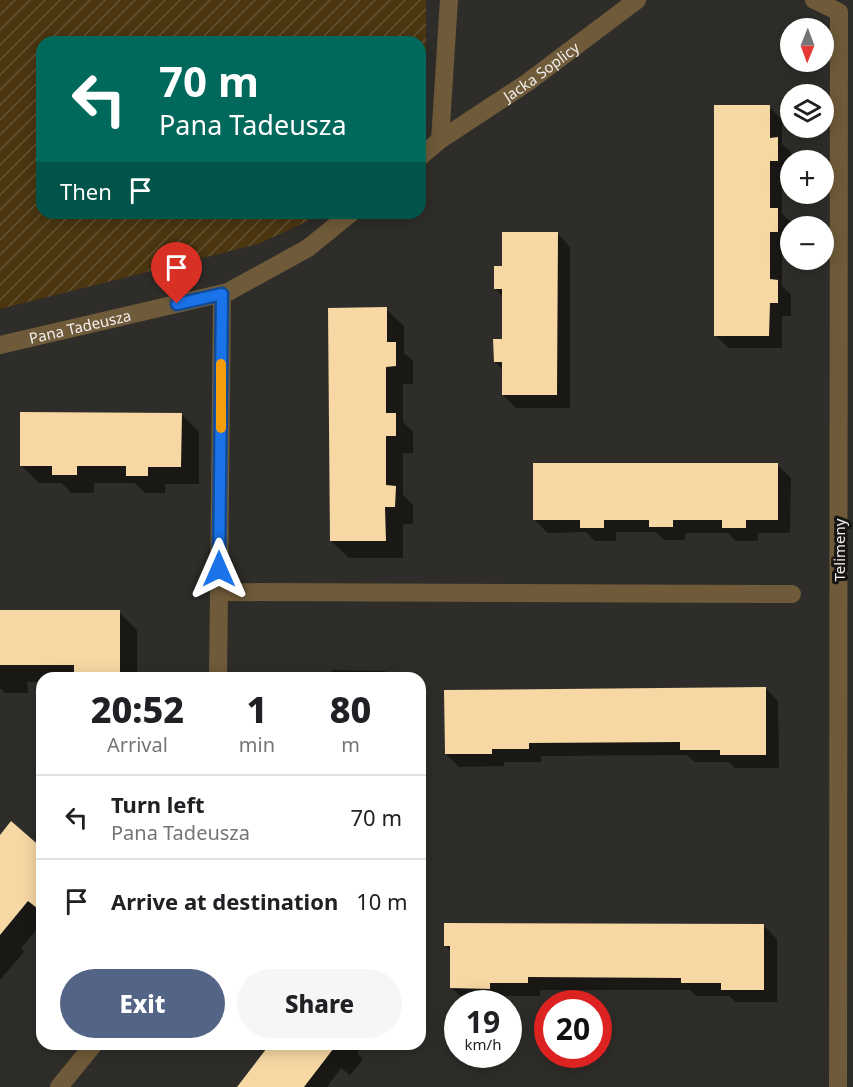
<!DOCTYPE html>
<html lang="en">
<head>
<meta charset="utf-8">
<style>
  body { margin:0; font-family:"Noto Sans",sans-serif; background:#f6f6f6; color:#202124; height:100vh; display:flex; flex-direction:column; font-size:22px; white-space:nowrap }
  * { box-sizing:border-box; margin:0 }
  p { font-size:20px; color:#757577 }
  .icon { flex:none; width:33px; height:33px; fill:none; stroke:currentColor; stroke-width:2; stroke-linecap:round; stroke-linejoin:round }
  .map { position:relative; flex:1; overflow:hidden }
  .side { position:absolute; left:36px; top:672px; width:390px; height:378px; display:flex; flex-direction:column; background:#fff; border-radius:18px; box-shadow:0 3px 15px #0003 }
  .side>* { flex:none }
  .banner { position:absolute; left:36px; top:36px; width:390px; height:183px; border-radius:18px; box-shadow:0 3px 15px #0003; background:#00695c; color:#fff; overflow:hidden }
  .needle { width:39px; rotate:181deg }
  .buttons { position:absolute; left:780px; top:18px; display:grid; gap:12px }
  .buttons a { display:grid; place-items:center; width:54px; height:54px; border-radius:50%; background:#fff; box-shadow:0 3px 15px #0003; font-size:30px }
  .speed { position:absolute; left:444px; top:990px; display:flex; gap:12px; font-size:30px; font-weight:700; text-align:center }
  .speed>* { display:grid; place-content:center; width:78px; height:78px; border-radius:50%; background:#fff; box-shadow:0 3px 15px #0003; line-height:1 }
  .speed small { font-size:15px; font-weight:400 }
  .speed .limit { border:9px solid #d22; background:#fff; color:#111 }
  .pin { position:absolute; display:grid; place-items:center; width:51px; height:51px; color:#fff; margin:-62px -26px; border-radius:50% 50% 50% 0; rotate:-45deg; box-shadow:0 0 6px #0007 }
  .pin .icon { rotate:45deg }
  .me { position:absolute; width:66px; margin:-33px; rotate:0deg; stroke-linejoin:round; filter:drop-shadow(0 0 4px #0008) }
  .turn { display:flex; align-items:center; gap:21px; height:126px; padding:0 24px; font-size:27px }
  .turn .icon { width:78px; height:78px; stroke-width:2.5 }
  .turn b { display:block; font-size:42px; line-height:51px }
  .then { display:flex; align-items:center; height:57px; padding:0 24px; background:#0003; gap:12px; font-size:22px }
  .eta { display:flex; justify-content:space-evenly; align-items:center; height:102px; text-align:center }
  .eta b { font-size:36px; font-weight:800; line-height:42px }
  .button { display:flex; gap:12px; margin-top:auto; padding:12px 24px }
  .button a { flex:1; height:69px; border-radius:36px; background:#546486; color:#fff; font-size:24px; font-weight:800; line-height:69px; text-align:center }
  .button a+a { background:#f6f6f6; color:#202124 }
  ul { padding:0; list-style:none }
  li { display:flex; align-items:center; gap:18px; height:84px; padding:0 24px; border-top:2px solid #e0e0e0 }
  li div { flex:1 }
  li b { display:block; font-size:22px }
  li em { font-style:normal }
  .map>svg:first-child { display:block }
  .garden { fill:url(#garden-furrows) }
  .shadow { fill:#0007 }
  .building { fill:#f7d8a4 }
  .lines { fill:none; stroke-linecap:round; stroke-linejoin:round }
  .minor { stroke:#6f5b39; stroke-width:18 }
  .route-casing { stroke:#114b97; stroke-width:15 }
  .route { stroke:#1a73e8; stroke-width:10 }
  .slow { stroke:#f59e0b; stroke-width:10 }
  .labels { text-anchor:middle; dominant-baseline:central; stroke-width:6; stroke-linejoin:round; paint-order:stroke }
  .street-label { font-size:15px; fill:#f1efed; stroke:#171514 }
</style>
</head>
<body>
<div class="map">
<svg width="853" height="1087" viewBox="0 0 853 1087">
  <defs>
    <pattern id="garden-furrows" width="10" height="10" patternUnits="userSpaceOnUse" patternTransform="scale(1.5)"><rect width="10" height="10" fill="#4b3610"/><path d="M-1 1l2-2M0 10L10 0M9 11l2-2" fill="none" stroke="#655333"/></pattern>
  </defs>
  <rect width="100%" height="100%" fill="#2f2d29"/>
  <path class="garden" d="M 0,0 L 426,0 L 426,65 L 420,78 L 420,42 L 42,42 L 42,213 L 315,213 L 306,222 L 258,244 L 0,309 Z"/>
  <g class="shadow">
    <path d="M 769,107 L 782,120 L 782,144 L 791,152 L 790,174 L 782,174 L 782,214 L 791,222 L 790,244 L 782,244 L 782,286 L 791,294 L 791,316 L 782,316 L 782,348 L 729,348 L 715,335 Z"/>
    <path d="M 557,233 L 570,247 L 570,408 L 516,408 L 503,395 L 503,370 L 495,362 L 503,340 L 503,297 L 495,288 Z"/>
    <path d="M 386,309 L 404,326 L 404,353 L 413,361 L 413,384 L 403,384 L 403,422 L 413,432 L 413,453 L 403,453 L 403,495 L 413,505 L 413,524 L 403,524 L 403,558 L 349,558 L 331,541 Z"/>
    <path d="M 181,414 L 199,432 L 199,484 L 165,484 L 165,493 L 145,493 L 135,483 L 94,483 L 94,493 L 71,493 L 62,483 L 39,483 L 21,465 Z"/>
    <path d="M 777,465 L 791,478 L 790,533 L 758,533 L 758,541 L 736,541 L 728,533 L 685,533 L 685,540 L 664,540 L 656,532 L 616,532 L 616,541 L 595,541 L 586,532 L 548,533 L 534,519 Z"/>
    <path d="M 0,612 L 119,612 L 137,630 L 137,672 L 144,678 L 42,678 L 42,682 L 27,682 L 28,693 L 5,693 L 0,688 Z"/>
    <path d="M 332,670 L 385,671 L 392,678 L 332,678 Z"/>
    <path d="M 765,688 L 778,701 L 779,768 L 735,768 L 729,762 L 695,762 L 687,755 L 541,756 L 541,762 L 504,762 L 504,766 L 459,767 L 446,754 Z"/>
    <path d="M 0,837 L 42,849 L 42,923 L 21,948 L 24,952 L 0,980 Z"/>
    <path d="M 764,926 L 777,939 L 777,1002 L 736,1002 L 729,996 L 696,996 L 690,990 L 540,990 L 540,996 L 503,996 L 503,1001 L 465,1001 L 452,988 L 452,952 L 445,945 Z"/>
    <path d="M 272,1044 L 364,1044 L 357,1053 L 363,1059 L 350,1075 L 341,1068 L 327,1087 L 238,1087 Z"/>
  </g>
  <g class="building">
    <path d="M 714,105 L 770,105 L 770,138 L 778,137 L 778,161 L 770,161 L 770,208 L 778,208 L 778,232 L 770,232 L 770,279 L 778,280 L 778,303 L 770,303 L 769,336 L 714,336 Z"/>
    <path d="M 502,232 L 558,232 L 557,395 L 502,395 L 502,362 L 494,362 L 493,339 L 502,339 L 502,289 L 494,289 L 494,266 L 502,266 Z"/>
    <path d="M 387,307 L 387,342 L 396,342 L 396,366 L 386,367 L 386,413 L 396,413 L 396,436 L 386,436 L 386,485 L 396,486 L 395,507 L 385,507 L 386,541 L 330,541 L 328,308 Z"/>
    <path d="M 20,412 L 182,413 L 181,467 L 148,467 L 148,476 L 126,476 L 126,466 L 77,466 L 77,475 L 52,475 L 52,466 L 20,466 Z"/>
    <path d="M 533,463 L 778,463 L 778,520 L 746,520 L 746,528 L 722,528 L 722,520 L 673,520 L 673,527 L 649,527 L 649,520 L 604,520 L 604,528 L 580,528 L 580,520 L 533,520 Z"/>
    <path d="M 0,610 L 120,610 L 120,678 L 74,678 L 74,665 L 0,665 Z"/>
    <path d="M 766,687 L 766,755 L 720,755 L 720,750 L 680,750 L 680,742 L 529,743 L 529,749 L 492,749 L 492,754 L 445,754 L 444,690 Z"/>
    <path d="M 11,821 L 42,848 L 42,912 L 28,901 L 0,935 L 0,835 Z"/>
    <path d="M 444,923 L 764,924 L 764,990 L 721,990 L 721,983 L 681,983 L 681,978 L 528,977 L 528,983 L 490,983 L 490,989 L 450,988 L 450,946 L 444,946 Z"/>
    <path d="M 270,1044 L 337,1044 L 304,1087 L 237,1087 Z"/>
  </g>
  <g class="lines">
    <g class="minor">
      <path d="M 814,0 L 839,12 L 838,1087"/>
      <path id="s1" d="M 440,140 L 528,82 L 637,0"/>
      <path d="M 420,157 L 440,140 L 449,0"/>
      <path d="M 222,294 L 219,592 L 792,594"/>
      <path id="s2" d="M 0,345 L 228,292 L 308,248 L 351,213"/>
      <path d="M 218,678 L 219,592"/>
      <path d="M 59,1087 L 94,1044"/>
    </g>
  </g>
  <g class="lines">
    <g class="route-casing">
      <path id="route" d="M 177,304 L 222,294 L 219,569"/>
    </g>
    <use href="#route" class="route"/>
    <path class="slow" d="M 221,428 L 221,364"/>
  </g>
  <g class="labels">
    <g class="street-label">
      <text stroke="none"><textPath href="#s1" startOffset="122">Jacka Soplicy</textPath></text>
      <text stroke="none"><textPath href="#s2" startOffset="82">Pana Tadeusza</textPath></text>
      <text transform="translate(839 550) rotate(-90)">Telimeny</text>
    </g>
  </g>
</svg>
<div class="buttons">
<a><svg class="needle" viewBox="-14 -14 28 28"><path d="M0-13l5 13h-10z" fill="#e53935"/><path d="M0 13l5-13h-10z" fill="#757577"/></svg></a>
<a><svg class="icon" aria-label="layers" viewBox="0 0 24 24"><path d="M12 4l9 5-9 5-9-5zM3 14l9 5 9-5"/></svg></a>
<a>+</a>
<a>−</a>
</div>
<div class="speed"><div>19<small>km/h</small></div><div class="limit">20</div></div>
<div class="pin" style="left:177px;top:304px;background:#d93025"><svg class="icon" aria-label="arrive" viewBox="0 0 24 24"><path d="M6 21V4h12l-3 4 3 4H6"/></svg></div>
<svg class="me" style="left:219px;top:569px" viewBox="-20 -20 40 40"><path d="M0-17L14 15 0 8-14 15z" fill="#1a73e8" stroke="#fff" stroke-width="4"/></svg>
<div class="banner">
<div class="turn"><svg class="icon" aria-label="left" viewBox="0 0 24 24"><path d="M17 20v-9H6M10 6l-5 5 5 5"/></svg><div><b>70 m</b>Pana Tadeusza</div></div>
<div class="then">Then<svg class="icon" aria-label="arrive" viewBox="0 0 24 24"><path d="M6 21V4h12l-3 4 3 4H6"/></svg></div>
</div>
<section class="side">
<div class="eta">
<div><b>20:52</b><p>Arrival</p></div>
<div><b>1</b><p>min</p></div>
<div><b>80</b><p>m</p></div>
</div>
<ul>
<li><svg class="icon" aria-label="left" viewBox="0 0 24 24"><path d="M17 20v-9H6M10 6l-5 5 5 5"/></svg><div><b>Turn left</b><p>Pana Tadeusza</p></div><em>70 m</em></li>
<li><svg class="icon" aria-label="arrive" viewBox="0 0 24 24"><path d="M6 21V4h12l-3 4 3 4H6"/></svg><div><b>Arrive at destination</b></div><em>10 m</em></li>
</ul>
<div class="button"><a>Exit</a><a>Share</a></div>
</section>
</div>
</body>
</html>
